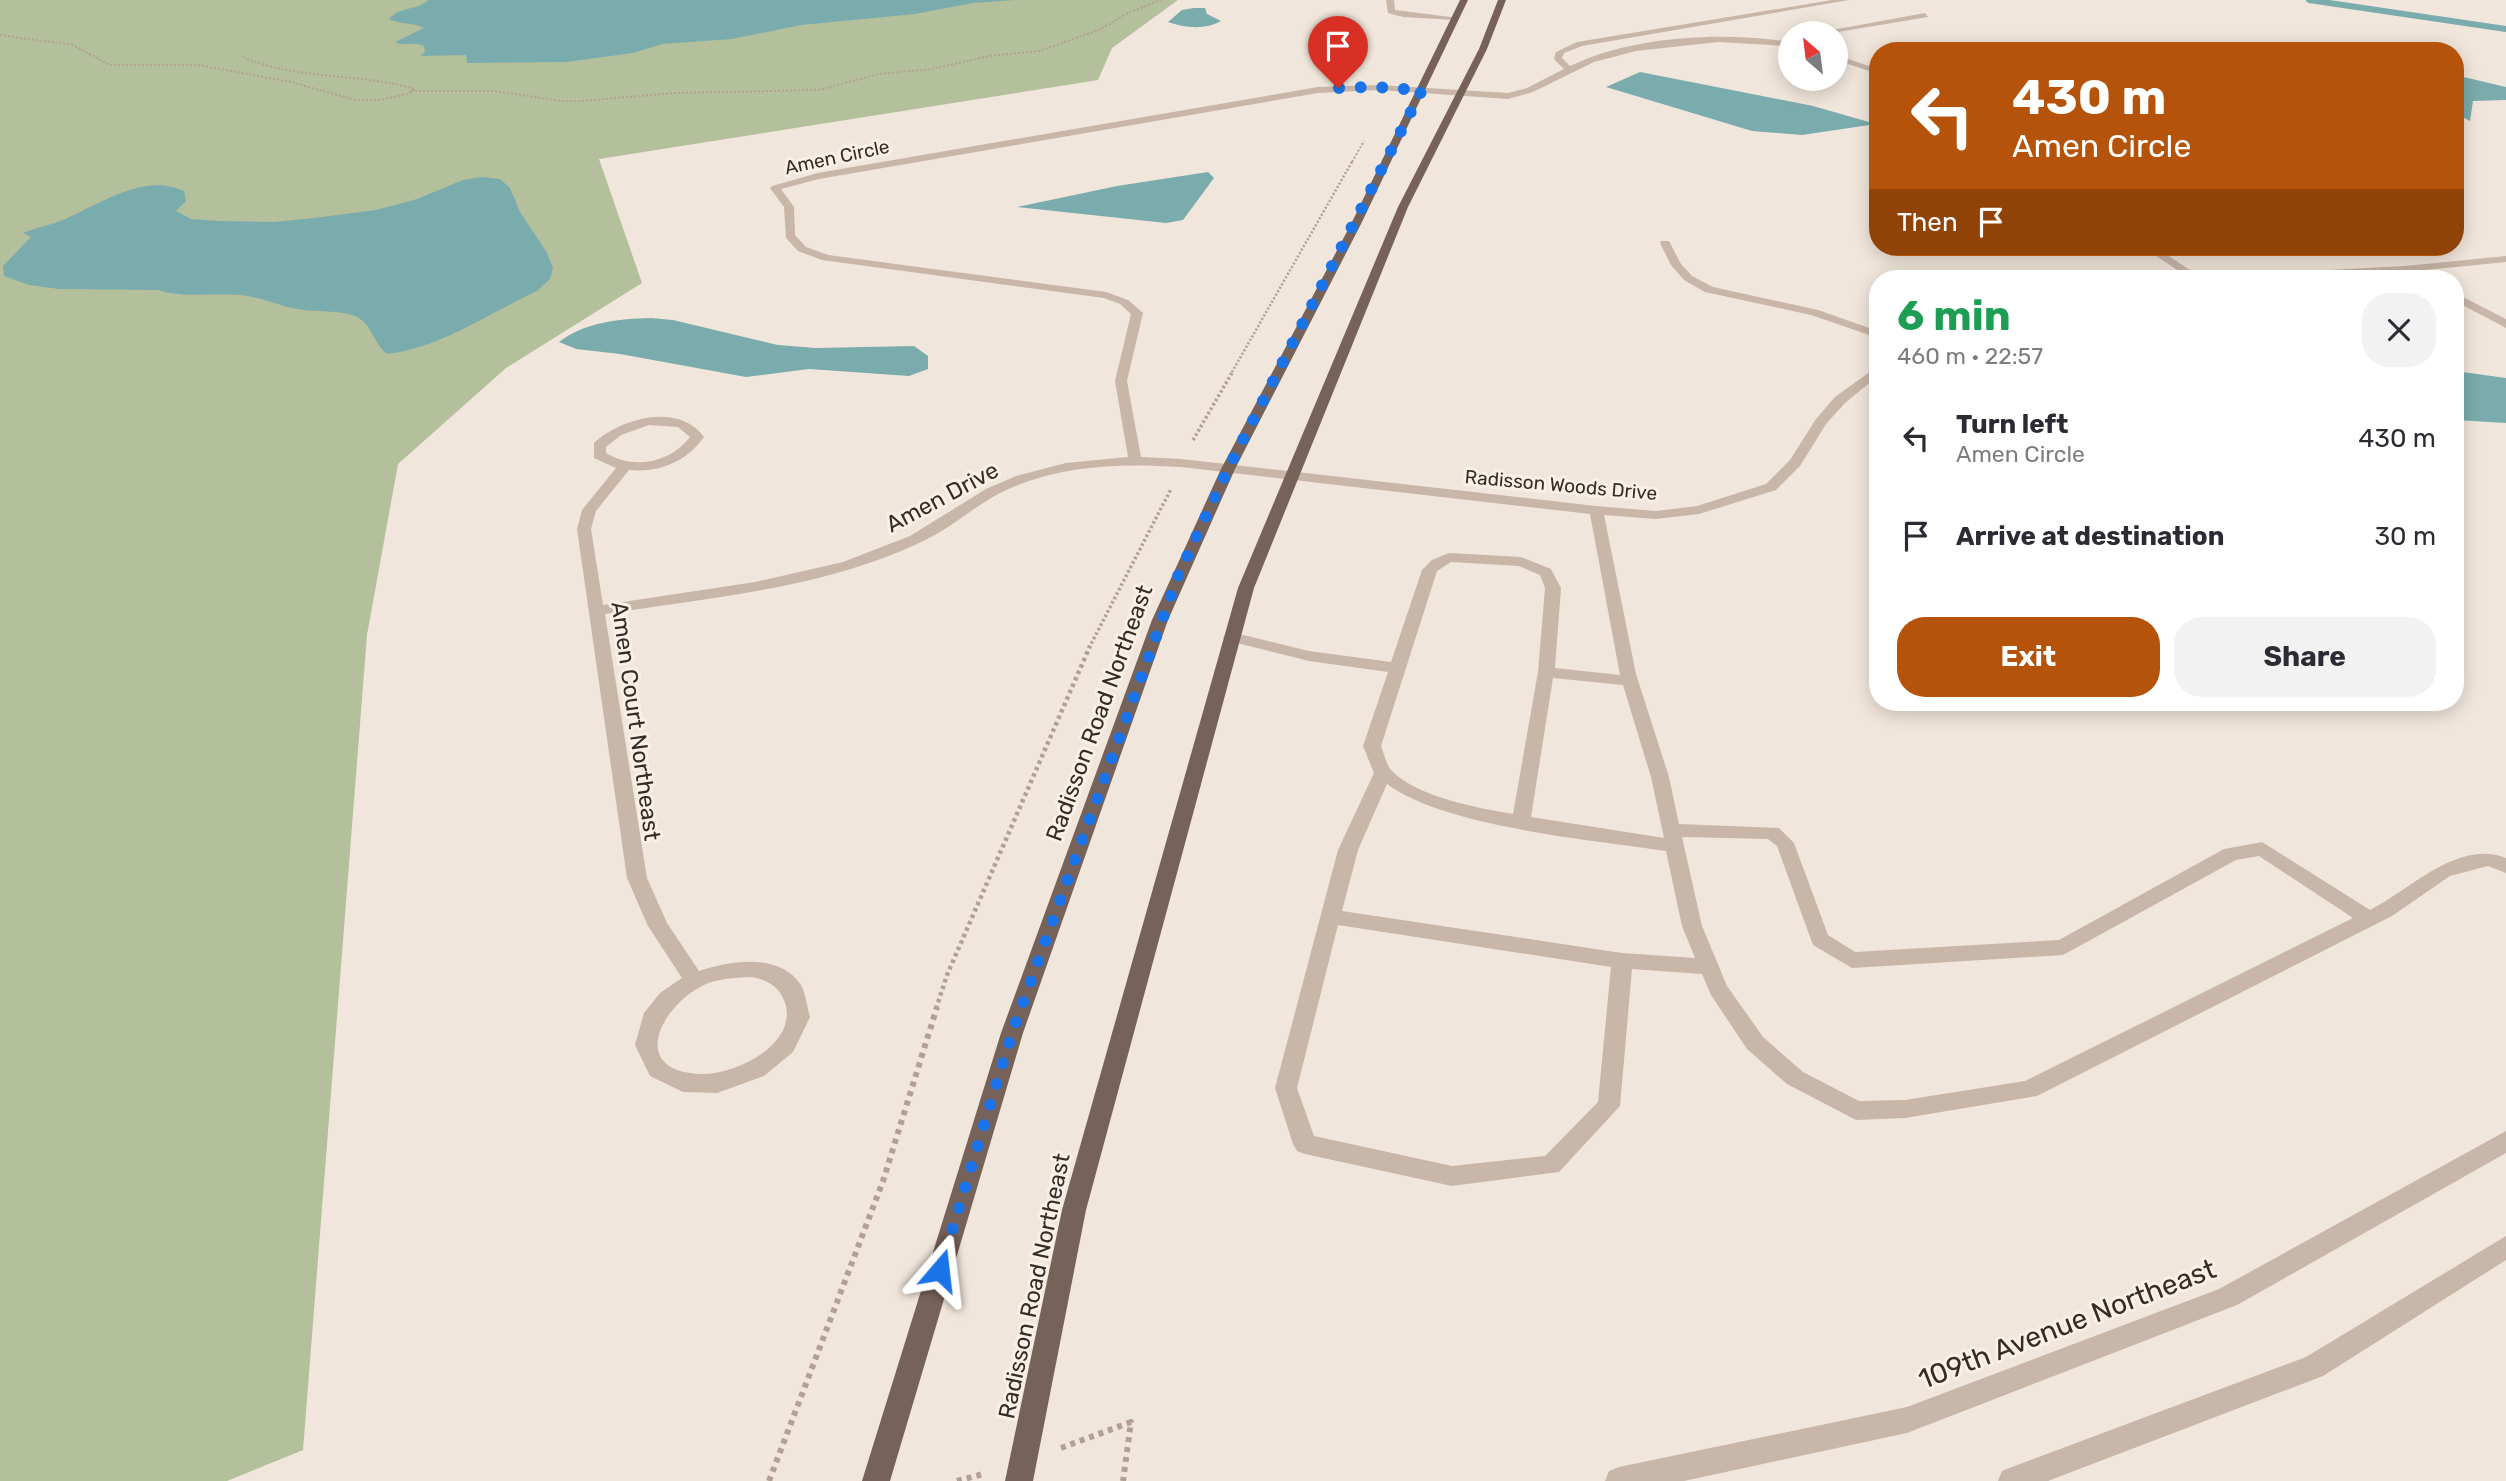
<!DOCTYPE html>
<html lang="en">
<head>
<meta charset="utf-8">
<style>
  body { margin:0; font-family:Rubik,sans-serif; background:#f2f2f3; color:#2b2b33; height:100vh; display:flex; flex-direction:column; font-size:26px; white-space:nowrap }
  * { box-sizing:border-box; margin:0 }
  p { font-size:23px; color:#7c7c81 }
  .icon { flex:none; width:38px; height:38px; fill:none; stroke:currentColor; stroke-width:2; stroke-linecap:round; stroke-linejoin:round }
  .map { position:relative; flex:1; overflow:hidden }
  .side { position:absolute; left:1869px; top:270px; width:595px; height:441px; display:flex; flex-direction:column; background:#fff; border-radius:28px; box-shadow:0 4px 18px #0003 }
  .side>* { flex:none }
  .top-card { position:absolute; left:1869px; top:42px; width:595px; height:214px; border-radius:28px; box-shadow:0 4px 18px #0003; background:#b45309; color:#fff; overflow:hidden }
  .needle { width:46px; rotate:332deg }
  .controls { position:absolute; left:1778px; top:21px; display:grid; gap:14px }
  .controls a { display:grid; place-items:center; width:70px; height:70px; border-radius:50%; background:#fff; box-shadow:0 4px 18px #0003; font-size:35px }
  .pin { position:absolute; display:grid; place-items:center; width:60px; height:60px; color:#fff; margin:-72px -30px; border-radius:50% 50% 50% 0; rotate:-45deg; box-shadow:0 0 7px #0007 }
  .pin .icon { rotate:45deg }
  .me { position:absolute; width:77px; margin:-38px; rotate:17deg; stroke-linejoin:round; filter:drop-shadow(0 0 5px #0008) }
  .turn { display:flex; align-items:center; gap:24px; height:147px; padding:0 28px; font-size:32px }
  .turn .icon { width:91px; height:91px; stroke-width:2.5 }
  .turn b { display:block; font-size:49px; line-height:60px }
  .then { display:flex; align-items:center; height:66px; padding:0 28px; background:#0003; gap:14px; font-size:26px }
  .round { display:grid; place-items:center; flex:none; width:74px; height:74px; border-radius:28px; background:#f2f2f3 }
  .overview { display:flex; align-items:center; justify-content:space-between; height:119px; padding:0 28px }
  h1 { font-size:42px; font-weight:700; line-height:52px; color:#1e9e55 }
  .cta { display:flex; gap:14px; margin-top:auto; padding:14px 28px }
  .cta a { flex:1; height:80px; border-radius:28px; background:#b45309; color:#fff; font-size:28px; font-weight:700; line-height:80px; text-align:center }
  .cta a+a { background:#f2f2f3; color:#2b2b33 }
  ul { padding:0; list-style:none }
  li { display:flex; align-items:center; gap:21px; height:98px; padding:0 28px }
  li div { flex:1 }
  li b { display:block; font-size:26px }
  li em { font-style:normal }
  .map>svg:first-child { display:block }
  .green { fill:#b4bf9c }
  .water { fill:#7bacad }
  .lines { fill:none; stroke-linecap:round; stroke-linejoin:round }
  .stream { stroke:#7bacad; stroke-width:6 }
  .path-far4 { stroke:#b4a092; stroke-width:2; stroke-dasharray:2 2; stroke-linecap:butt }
  .path-far3 { stroke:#b4a092; stroke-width:2.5; stroke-dasharray:2 2; stroke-linecap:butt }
  .path-far2 { stroke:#b4a092; stroke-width:3.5; stroke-dasharray:2.5 2.5; stroke-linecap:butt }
  .path-far1 { stroke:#b4a092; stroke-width:4.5; stroke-dasharray:3.5 3.5; stroke-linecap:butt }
  .path { stroke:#b4a092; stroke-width:6; stroke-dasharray:5 5; stroke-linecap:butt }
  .minor { fill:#c8b6a8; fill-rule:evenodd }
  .major { fill:#776259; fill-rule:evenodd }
  .route { stroke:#1a73e8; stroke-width:12; stroke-dasharray:0 21.6 }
  .labels { text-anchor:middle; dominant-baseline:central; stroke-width:6; stroke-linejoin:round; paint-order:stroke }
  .far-street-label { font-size:19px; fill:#352c28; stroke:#f9f0e7 }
  .street-label { font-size:23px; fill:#352c28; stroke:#f9f0e7 }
  .near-street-label { font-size:28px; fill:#352c28; stroke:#f9f0e7 }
</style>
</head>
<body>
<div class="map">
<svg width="2506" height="1481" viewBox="0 0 2506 1481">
  <rect width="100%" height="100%" fill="#f1e6db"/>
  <path class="green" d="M 0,0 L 1178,0 L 1112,48 L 1098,80 L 599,159 L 642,283 L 506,368 L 398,464 L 367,635 L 303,1450 L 227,1481 L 0,1481 Z"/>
  <g class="water">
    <path d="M 428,0 L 1015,0 L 973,3 L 915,14 L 801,25 L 732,39 L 662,44 L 633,53 L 566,62 L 467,63 L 466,55 L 420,56 L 425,52 L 424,46 C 415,41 404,47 395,42 L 424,28 C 413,22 400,25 389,19 C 400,6 417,11 428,0 Z"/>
    <path d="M 1194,8 L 1205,8 L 1207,14 L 1221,21 C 1206,30 1184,28 1168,22 L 1182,10 Z"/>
    <path d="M 1640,72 L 1813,106 L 1876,124 L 1802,135 L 1752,131 L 1606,87 Z"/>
    <path d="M 2455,75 L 2506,87 L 2506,100 L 2473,101 L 2470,121 L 2455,113 Z"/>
    <path d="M 1208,172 L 1214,178 L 1183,220 L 1166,223 L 1017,207 L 1117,186 Z"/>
    <path d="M 482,177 L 500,179 L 510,188 L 520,212 L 546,251 L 553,268 L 550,279 L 537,291 C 487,314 442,347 387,354 C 373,343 373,326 357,317 C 343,310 318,312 303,310 C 280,307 262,297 240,295 C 212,292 185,299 158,290 L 59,289 L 29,285 L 4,276 L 3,266 L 31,237 L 23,233 C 37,227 52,225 65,219 C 99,204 146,172 184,191 L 186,201 L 176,211 L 191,219 L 220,221 L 274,222 L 314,218 L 376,210 L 417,199 L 463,180 Z"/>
    <path d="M 651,318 L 673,320 L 778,345 L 815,348 L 914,346 L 928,356 L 928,369 L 909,376 L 809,369 L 746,377 L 620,354 L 576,349 L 559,342 C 585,322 618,319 651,318 Z"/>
    <path d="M 2455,371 L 2506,378 L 2506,423 L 2455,420 Z"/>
  </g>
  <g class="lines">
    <path class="stream" d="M 2309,0 L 2506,29"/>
    <g class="path-far4">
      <path d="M 0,35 L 73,45 L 110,65 L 198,65 L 291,82 L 355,100 L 380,100 L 407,94 L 415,89 C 357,72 296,81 241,56"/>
      <path d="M 411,91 L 495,91 L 561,101 L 582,101 L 674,93 L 819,90 L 879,74 L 932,69 L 989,56 L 1039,51 L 1099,30 L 1128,13 L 1161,0"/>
      <path d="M 1352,162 L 1364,141"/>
    </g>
    <path class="path-far3" d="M 1232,372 L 1353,160"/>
    <g class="path-far2">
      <path d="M 1193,440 L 1233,371"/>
      <path d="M 1089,648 L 1171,489"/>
    </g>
    <path class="path-far1" d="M 936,1009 L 947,975 L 1090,646"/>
    <g class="path">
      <path d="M 1061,1448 L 1131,1422 L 1123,1481"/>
      <path d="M 769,1481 L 883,1181 L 937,1007"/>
      <path d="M 957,1481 L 983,1474"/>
    </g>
    <g class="minor">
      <path d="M 1386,0 L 1394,0 L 1395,10 L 1459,18 L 1455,20 L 1403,17 L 1388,13 Z"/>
      <path d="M 1832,0 L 1849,0 L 1582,46 L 1564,53 L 1562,58 L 1570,66 C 1631,36 1724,31 1790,42 L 1790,46 L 1718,42 L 1636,51 L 1594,62 L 1533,92 L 1508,99 L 1379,90 L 1318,93 L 819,179 L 781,189 L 794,207 L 795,235 L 806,247 L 828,255 L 1106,292 L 1128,300 L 1143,313 L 1127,381 L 1141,457 L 1181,459 L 1596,506 L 1656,511 L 1697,506 L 1766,484 L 1790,460 L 1816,419 L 1835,397 L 1878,366 L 1878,376 L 1845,403 L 1826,424 L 1800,466 L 1776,490 L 1699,514 L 1656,519 L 1604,515 L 1636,674 L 1669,777 L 1679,824 L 1779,828 L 1794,843 L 1828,935 L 1855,952 L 2059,940 L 2224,849 L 2262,842 L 2370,910 C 2410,890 2458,839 2506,858 L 2506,873 L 2488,866 L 2450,876 L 2392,916 L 2037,1096 L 1905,1118 L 1856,1120 L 1787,1084 L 1747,1049 L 1711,995 L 1702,974 L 1632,969 L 1620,1106 L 1559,1172 L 1452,1186 L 1305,1154 L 1297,1151 L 1293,1144 L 1275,1088 L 1338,850 L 1374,773 L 1363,746 L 1388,672 L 1309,661 L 1225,640 L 1223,637 L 1231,632 L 1309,651 L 1391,662 L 1422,570 L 1432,560 L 1449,553 L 1521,557 L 1551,569 L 1561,588 L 1555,668 L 1620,675 L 1590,514 L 1181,467 C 1120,463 1054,465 998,494 C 978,505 960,520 940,532 C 919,544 895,554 872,562 C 786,592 694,600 605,614 L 647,878 L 667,923 L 699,971 C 730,961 779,952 801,985 C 806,994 807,1007 810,1017 L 793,1052 L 764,1076 L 717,1093 L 683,1092 L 650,1076 L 635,1045 L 644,1013 L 660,993 L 682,978 L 648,926 L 627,878 L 577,529 L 582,510 L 616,468 L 594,458 L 594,443 C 621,418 679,402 704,437 C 686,462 659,473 629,470 L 596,511 L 591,529 L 603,605 L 755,582 L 843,562 L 910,536 L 986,489 L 1016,476 L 1066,463 L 1128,457 L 1115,381 L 1131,314 L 1120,304 L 1104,298 L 822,260 L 798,251 L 786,238 L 784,207 L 770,188 L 772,186 L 818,173 L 1318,87 L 1379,85 L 1508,93 L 1527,88 L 1564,69 L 1554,59 L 1556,52 L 1577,42 ZM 649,425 L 678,427 L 690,437 C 670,463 634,470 606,453 L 606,447 L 621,435 ZM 1451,562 L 1519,566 L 1540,575 L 1545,588 L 1538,672 L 1513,814 C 1478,808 1417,797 1392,771 C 1386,765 1384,753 1381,746 L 1437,571 ZM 1553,678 L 1623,685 L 1651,777 L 1664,838 L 1531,817 ZM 1387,784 C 1448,828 1589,839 1666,851 L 1682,926 L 1695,958 L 1622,953 L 1342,911 L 1358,850 ZM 1682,837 L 1768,839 L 1777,846 L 1813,945 L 1852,968 L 2063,955 L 2236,860 L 2259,856 L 2353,918 L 2025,1081 L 1905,1100 L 1859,1101 L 1803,1072 L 1763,1037 L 1727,986 L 1702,926 ZM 1338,925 L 1611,967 L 1598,1102 L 1545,1156 L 1452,1166 L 1314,1136 L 1297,1088 ZM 752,977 C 770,981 781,988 786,1006 C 795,1046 734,1075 701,1074 C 631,1072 657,1011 700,987 C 715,978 735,978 752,977 Z"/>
      <path d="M 1925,13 L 1928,17 L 1832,33 L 1816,33 Z"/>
      <path d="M 1836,55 L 1878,69 L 1878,74 L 1836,60 Z"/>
      <path d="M 1661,241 L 1669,241 L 1681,264 L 1692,276 L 1713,287 L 1818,310 L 1878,331 L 1878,338 L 1811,315 L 1705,292 L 1684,280 L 1671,265 L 1660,243 Z"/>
      <path d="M 2143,247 L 2155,247 L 2202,278 L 2189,278 Z"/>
      <path d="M 2506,256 L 2506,262 C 2414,271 2320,282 2227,278 L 2233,275 L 2405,266 Z"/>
      <path d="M 2455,293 L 2506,319 L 2506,328 L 2455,301 Z"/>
      <path d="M 2506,1131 L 2506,1153 L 2237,1305 L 1907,1433 L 1684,1481 L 1605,1481 L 1609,1471 L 1619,1467 L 1907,1407 L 2219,1289 Z"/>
      <path d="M 2506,1236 L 2506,1260 L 2323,1376 L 2048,1481 L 1998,1481 L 2002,1471 L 2012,1467 L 2306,1357 Z"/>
    </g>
    <g class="major">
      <path d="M 1460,0 L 1468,0 L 1361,224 L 1235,469 L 1168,620 L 1023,1033 L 890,1481 L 862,1481 L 1001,1033 L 1152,620 L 1221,469 L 1351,224 Z"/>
      <path d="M 1498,0 L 1506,0 L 1487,49 L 1408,207 L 1254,588 L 1086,1210 L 1033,1481 L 1005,1481 L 1062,1210 L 1238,588 L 1398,207 L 1479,49 Z"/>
    </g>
  </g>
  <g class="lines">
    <path class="route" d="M 940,1270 L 1012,1033 L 1178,576 L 1228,469 L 1422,90 L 1373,87 L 1338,88"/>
  </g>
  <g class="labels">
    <g class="far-street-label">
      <text transform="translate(837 157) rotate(-12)">Amen Circle</text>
      <text transform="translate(1561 485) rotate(5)">Radisson Woods Drive</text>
    </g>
    <g class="street-label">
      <text transform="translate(942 497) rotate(-28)">Amen Drive</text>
      <text transform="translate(1099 713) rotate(-70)">Radisson Road Northeast</text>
      <text transform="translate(636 721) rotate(82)">Amen Court Northeast</text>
      <text transform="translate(1034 1286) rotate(-78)">Radisson Road Northeast</text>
    </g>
    <g class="near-street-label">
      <text transform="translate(2067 1324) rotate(-21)">109th Avenue Northeast</text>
    </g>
  </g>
</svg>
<div class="controls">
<a><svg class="needle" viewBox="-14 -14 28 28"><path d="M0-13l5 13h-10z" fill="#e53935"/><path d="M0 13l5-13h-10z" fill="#7c7c81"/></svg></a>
</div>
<div class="pin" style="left:1338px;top:88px;background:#d93025"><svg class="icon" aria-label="arrive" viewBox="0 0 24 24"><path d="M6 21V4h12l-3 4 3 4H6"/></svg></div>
<svg class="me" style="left:940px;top:1270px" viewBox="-20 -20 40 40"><path d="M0-17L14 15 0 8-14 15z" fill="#1a73e8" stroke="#fff" stroke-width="4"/></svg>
<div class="top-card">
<div class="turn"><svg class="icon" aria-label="left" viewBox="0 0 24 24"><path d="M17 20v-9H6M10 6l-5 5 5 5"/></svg><div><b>430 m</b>Amen Circle</div></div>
<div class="then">Then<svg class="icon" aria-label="arrive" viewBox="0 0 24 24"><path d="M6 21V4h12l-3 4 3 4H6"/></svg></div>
</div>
<section class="side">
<div class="overview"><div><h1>6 min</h1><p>460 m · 22:57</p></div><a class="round"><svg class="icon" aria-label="close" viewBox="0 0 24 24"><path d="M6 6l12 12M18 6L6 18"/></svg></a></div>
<ul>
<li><svg class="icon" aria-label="left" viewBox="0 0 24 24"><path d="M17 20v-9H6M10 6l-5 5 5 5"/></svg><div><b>Turn left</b><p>Amen Circle</p></div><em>430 m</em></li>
<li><svg class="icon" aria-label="arrive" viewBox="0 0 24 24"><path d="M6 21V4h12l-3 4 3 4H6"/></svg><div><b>Arrive at destination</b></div><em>30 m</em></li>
</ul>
<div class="cta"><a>Exit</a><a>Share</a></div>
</section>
</div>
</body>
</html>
